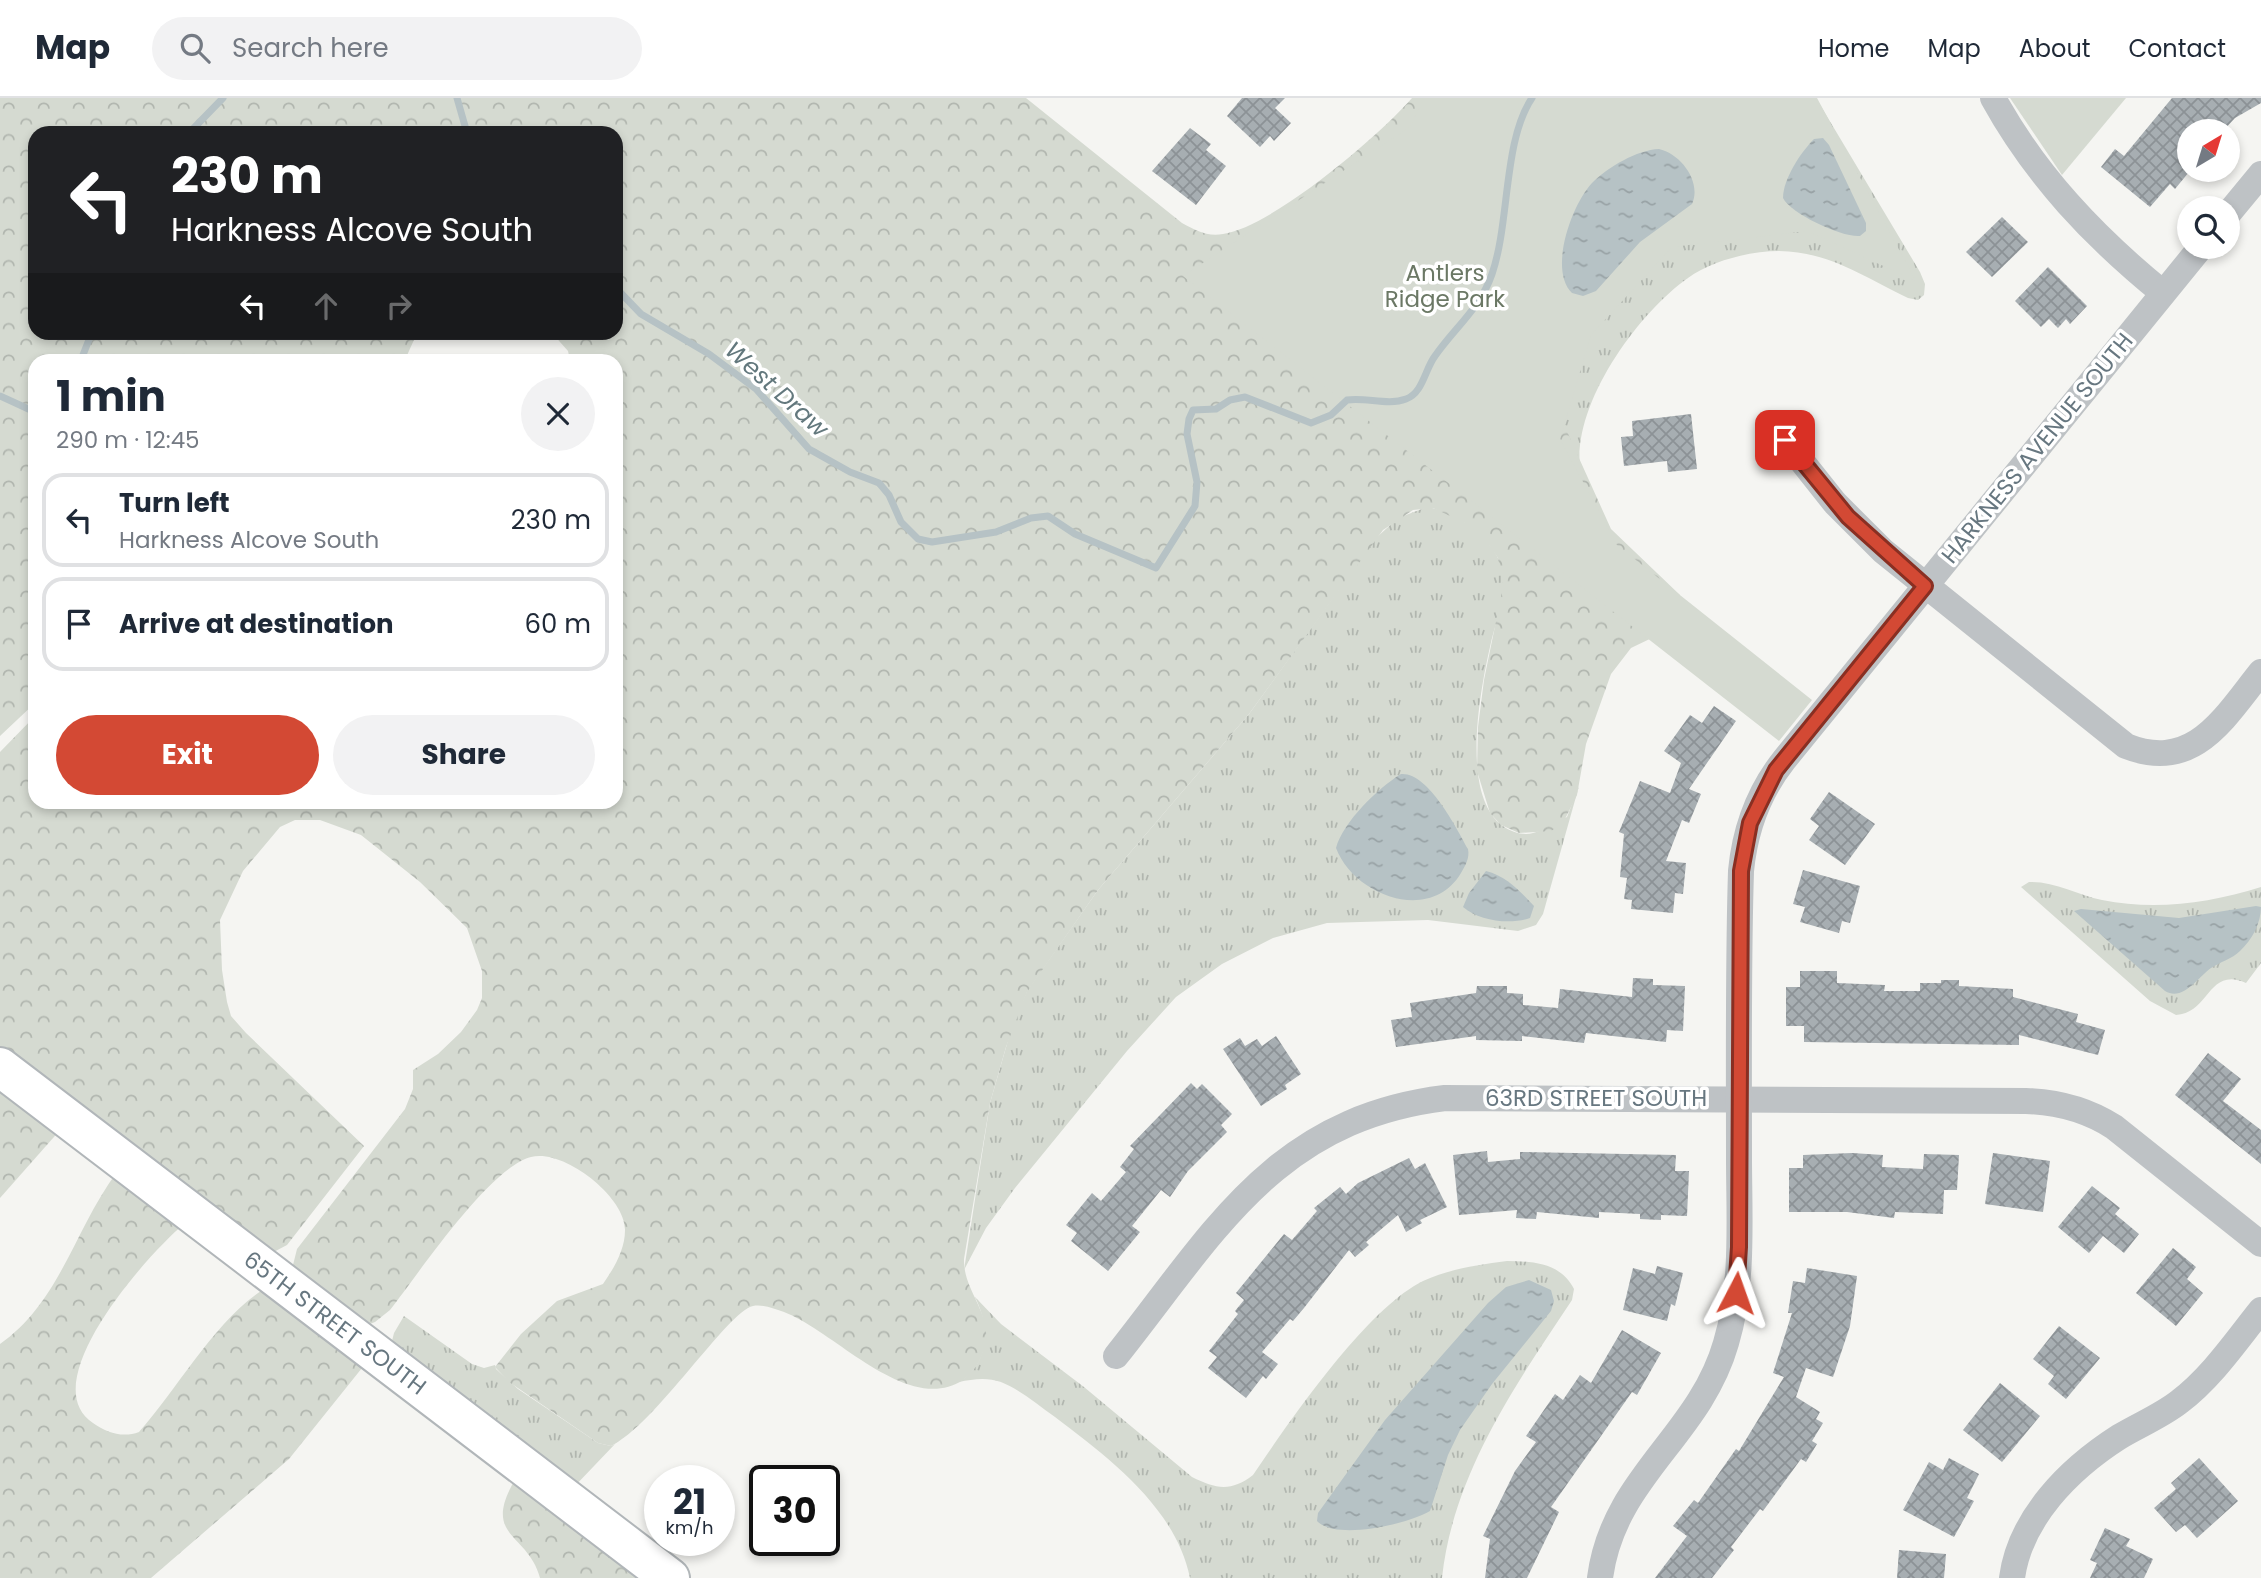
<!DOCTYPE html>
<html lang="en">
<head>
<meta charset="utf-8">
<style>
  body { margin:0; font-family:Poppins,sans-serif; background:#f2f2f3; color:#1f2937; height:100vh; display:flex; flex-direction:column; font-size:26px; white-space:nowrap }
  * { box-sizing:border-box; margin:0 }
  p { font-size:23px; color:#747a83 }
  .icon { flex:none; width:38px; height:38px; fill:none; stroke:currentColor; stroke-width:2; stroke-linecap:round; stroke-linejoin:round }
  .map { position:relative; flex:1; overflow:hidden }
  .side { position:absolute; left:28px; top:256px; width:595px; height:455px; display:flex; flex-direction:column; background:#fff; border-radius:21px; box-shadow:0 4px 10px #0003 }
  .side>* { flex:none }
  .guide { position:absolute; left:28px; top:28px; width:595px; height:214px; border-radius:21px; box-shadow:0 4px 10px #0003; background:#202124; color:#fff; overflow:hidden }
  .needle { width:46px; rotate:38deg }
  .controls { position:absolute; left:2177px; top:21px; display:grid; gap:14px }
  .controls a { display:grid; place-items:center; width:63px; height:63px; border-radius:50%; background:#fff; box-shadow:0 4px 10px #0003; font-size:35px }
  .speed { position:absolute; left:644px; top:1367px; display:flex; gap:14px; font-size:35px; font-weight:700; text-align:center }
  .speed>* { display:grid; place-content:center; width:91px; height:91px; border-radius:50%; background:#fff; box-shadow:0 4px 10px #0003; line-height:1 }
  .speed small { font-size:18px; font-weight:400 }
  .speed .limit { border:4px solid #111; border-radius:10px; background:#fff; color:#111 }
  .pin { position:absolute; display:grid; place-items:center; width:60px; height:60px; color:#fff; margin:-30px; border-radius:14px; box-shadow:0 4px 10px #0006 }
  .me { position:absolute; width:77px; margin:-38px; rotate:4deg; stroke-linejoin:round; filter:drop-shadow(0 0 5px #0008) }
  .turn { display:flex; align-items:center; gap:24px; height:147px; padding:0 28px; font-size:32px }
  .turn .icon { width:91px; height:91px; stroke-width:2.5 }
  .turn b { display:block; font-size:49px; line-height:60px }
  .lanes { display:flex; align-items:center; height:66px; padding:0 28px; background:#0003; justify-content:center; gap:35px; direction:ltr }
  .lanes .off { opacity:.35 }
  .round { display:grid; place-items:center; flex:none; width:74px; height:74px; border-radius:37px; background:#f2f2f3 }
  .overview { display:flex; align-items:center; justify-content:space-between; height:119px; padding:0 28px }
  h1 { font-size:42px; font-weight:700; line-height:52px }
  .action { display:flex; gap:14px; margin-top:auto; padding:14px 28px }
  .action a { flex:1; height:80px; border-radius:42px; background:#d34934; color:#fff; font-size:28px; font-weight:700; line-height:80px; text-align:center }
  .action a+a { background:#f2f2f3; color:#1f2937 }
  ul { padding:0; list-style:none }
  li { display:flex; align-items:center; gap:21px; height:94px; margin:0 14px 10px; padding:0 14px; border:4px solid #e0e1e3; border-radius:21px }
  li div { flex:1 }
  li b { display:block; font-size:26px }
  li em { font-style:normal }
  header { display:flex; align-items:center; gap:42px; box-sizing:border-box; height:98px; padding:0 35px; background:#fff; border-bottom:2px solid #e0e1e3 }
  header strong { font-size:33px }
  nav { display:flex; gap:38px; margin-inline-start:auto; font-size:24px }
  .search { width:490px; height:63px; background:#f2f2f3; display:flex; align-items:center; gap:18px; box-sizing:border-box; padding:0 24px; border-radius:38px; color:#747a83; font-size:26px }
  .map>svg:first-child { display:block }
  .grass { fill:url(#grass-tufts) }
  .forest { fill:url(#forest-crowns) }
  .green { fill:#d5dad1 }
  .water { fill:url(#water-ripples) }
  .lines { fill:none; stroke-linecap:round; stroke-linejoin:round }
  .stream { stroke:#b6c2c5; stroke-width:7 }
  .building { fill:url(#building-cross-hatch) }
  .secondary-casing { stroke:#b1b6b9; stroke-width:42 }
  .street { stroke:#bec2c5; stroke-width:26 }
  .secondary { stroke:#fff; stroke-width:38 }
  .route-casing { stroke:#892f22; stroke-width:18 }
  .route { stroke:#d34934; stroke-width:12 }
  .labels { text-anchor:middle; dominant-baseline:central; stroke-width:7; stroke-linejoin:round; paint-order:stroke }
  .park-label { font-size:23px; fill:#6b7865; stroke:#fff }
  .street-label { font-size:23px; fill:#677780; stroke:#fff }
  .water-label { font-size:24px; font-style:italic; fill:#63787d; stroke:#fff }
</style>
</head>
<body>
<header>
<strong>Map</strong>
<div class="search"><svg class="icon" aria-label="search" viewBox="0 0 24 24"><circle cx="10" cy="10" r="6"/><path d="M15 15l6 6"/></svg>Search here</div>
<nav><a>Home</a><a>Map</a><a>About</a><a>Contact</a></nav>
</header>
<div class="map">
<svg width="2261" height="1480" viewBox="0 0 2261 1480">
  <defs>
    <pattern id="grass-tufts" width="24" height="20" patternUnits="userSpaceOnUse" patternTransform="scale(1.75)"><rect width="24" height="20" fill="#d5dad1"/><path d="M3 7l-1-3M5 7V3M7 7l1-3M15 17l-1-3M17 17v-4M19 17l1-3" fill="none" stroke="#b1b6af"/></pattern>
    <pattern id="forest-crowns" width="20" height="18" patternUnits="userSpaceOnUse" patternTransform="scale(1.75)"><rect width="20" height="18" fill="#d5dad1"/><path d="M2 6a3 3 0 1 1 6 0M12 15a3 3 0 1 1 6 0" fill="none" stroke="#b1b6af"/></pattern>
    <pattern id="water-ripples" width="26" height="14" patternUnits="userSpaceOnUse" patternTransform="scale(1.75)"><rect width="26" height="14" fill="#b6c2c5"/><path d="M2 4q2-2 4 0t4 0M15 11q2-2 4 0t4 0" fill="none" stroke="#98a2a5"/></pattern>
    <pattern id="building-cross-hatch" width="8" height="8" patternUnits="userSpaceOnUse" patternTransform="scale(1.75)"><rect width="8" height="8" fill="#a7aeb2"/><path d="M0 0l8 8M0 8l8-8" fill="none" stroke="#8c9296"/></pattern>
  </defs>
  <rect width="100%" height="100%" fill="#f5f5f2"/>
  <g class="grass">
    <path d="M 1816,0 L 1920,174 L 1925,186 L 1924,197 L 1918,202 L 1908,200 C 1864,179 1830,154 1779,153 C 1750,153 1711,163 1688,180 C 1638,215 1573,305 1580,369 L 1560,318 L 1547,273 Z"/>
    <path d="M 1427,409 C 1457,413 1495,441 1502,471 C 1508,497 1495,524 1490,549 C 1480,593 1460,698 1503,728 C 1511,734 1524,738 1533,735 C 1544,732 1556,724 1567,719 L 1579,688 L 1543,816 L 1536,827 L 1518,833 L 1428,822 L 1327,825 L 1273,840 L 1222,866 L 1176,899 L 1127,953 L 1015,1090 L 986,1130 L 964,1172 L 990,1005 L 1011,932 L 1027,893 L 1098,792 L 1249,616 L 1376,440 L 1398,420 Z"/>
    <path d="M 2029,784 C 2054,783 2078,797 2102,802 C 2156,813 2209,805 2261,789 L 2261,865 L 2246,885 C 2208,868 2210,915 2176,917 L 2150,903 L 2021,789 Z"/>
    <path d="M 1507,1163 C 1533,1163 1561,1165 1574,1191 L 1572,1202 C 1516,1286 1453,1376 1442,1480 L 1190,1480 C 1176,1410 1109,1360 1055,1319 C 1038,1307 1021,1292 1001,1284 C 987,1279 973,1281 959,1284 C 990,1265 990,1229 975,1199 L 1001,1226 L 1084,1289 L 1192,1379 C 1216,1391 1231,1394 1253,1377 C 1289,1324 1366,1211 1423,1183 C 1449,1171 1478,1167 1507,1163 Z"/>
    <path d="M 404,1218 L 472,1266 L 484,1270 L 495,1267 L 496,1271 L 518,1291 L 598,1345 L 611,1348 L 615,1346 L 573,1390 L 390,1251 L 394,1235 Z"/>
  </g>
  <g class="forest">
    <path d="M 0,0 L 1026,0 L 1182,125 C 1195,132 1207,139 1223,136 C 1272,129 1378,39 1412,0 L 1816,0 L 1676,4 L 1560,318 L 1611,431 L 1680,497 L 1658,537 L 1631,550 L 1611,576 L 1586,646 L 1577,697 L 1563,725 L 1551,733 L 1519,735 L 1501,727 L 1490,715 L 1477,673 L 1478,629 L 1484,582 L 1503,489 L 1498,460 L 1489,447 L 1465,425 L 1433,410 L 1413,412 L 1383,432 L 1249,616 L 1098,792 L 1027,894 L 1006,949 L 990,1005 L 964,1161 C 963,1191 989,1212 986,1242 C 984,1257 976,1273 963,1282 C 908,1318 836,1234 784,1214 C 775,1211 763,1206 753,1208 C 727,1214 656,1326 611,1348 L 598,1345 L 509,1284 L 495,1269 L 521,1236 L 557,1203 L 603,1186 C 614,1170 625,1152 625,1132 C 626,1099 563,1050 531,1059 C 489,1070 419,1175 390,1212 L 375,1224 L 362,1229 L 291,1175 L 297,1151 L 405,1011 L 413,991 L 413,972 L 438,956 L 461,934 L 477,912 L 482,900 L 482,873 L 467,830 L 420,784 L 361,737 L 320,722 L 295,722 L 280,729 L 243,773 L 220,822 L 222,872 L 227,904 L 231,918 L 246,935 L 364,1048 L 287,1147 L 268,1157 L 0,952 L 0,654 L 35,618 L 35,704 L 616,704 L 616,262 L 570,262 L 568,253 L 552,235 L 616,234 L 616,35 L 35,35 L 35,234 L 417,235 L 405,262 L 35,262 L 35,605 L 0,638 Z"/>
    <path d="M 0,984 L 61,1031 L 0,1100 Z"/>
    <path d="M 117,1074 L 184,1126 C 149,1155 32,1285 93,1325 C 107,1335 123,1340 139,1334 C 179,1289 216,1220 267,1189 L 366,1265 L 289,1361 L 151,1480 L 0,1480 L 0,1246 C 60,1204 75,1130 117,1074 Z"/>
    <path d="M 516,1380 L 646,1480 L 540,1480 C 528,1434 480,1440 516,1380 Z"/>
  </g>
  <g class="green">
    <path d="M 1424,0 L 1817,0 L 1916,183 L 1807,133 L 1672,149 L 1591,237 L 1560,341 L 1617,447 L 1812,602 L 1779,643 L 1183,178 L 1410,29 Z"/>
    <path d="M 2010,0 L 2126,0 L 2062,77 Z"/>
  </g>
  <g class="water">
    <path d="M 1823,40 L 1829,47 L 1866,125 L 1866,133 L 1860,138 C 1843,140 1791,116 1783,100 C 1783,81 1801,54 1814,41 Z"/>
    <path d="M 1659,51 C 1681,56 1702,84 1692,106 L 1640,144 L 1596,193 L 1583,198 L 1572,195 C 1548,172 1572,106 1592,85 C 1608,69 1637,52 1659,51 Z"/>
    <path d="M 1401,676 C 1428,674 1456,729 1468,751 C 1470,760 1465,768 1461,775 C 1431,826 1354,798 1336,750 C 1343,724 1378,690 1401,676 Z"/>
    <path d="M 1486,773 C 1506,778 1520,793 1534,808 L 1530,820 C 1510,827 1479,823 1463,809 L 1469,795 Z"/>
    <path d="M 2256,808 L 2261,809 C 2261,825 2252,842 2240,853 C 2232,861 2220,864 2211,870 C 2198,879 2183,904 2165,893 L 2074,813 L 2081,811 L 2179,820 Z"/>
    <path d="M 1529,1182 L 1551,1192 L 1554,1203 L 1551,1213 L 1492,1286 L 1460,1332 L 1448,1357 L 1430,1413 C 1408,1426 1336,1443 1317,1423 L 1318,1415 L 1385,1322 L 1488,1205 L 1506,1189 Z"/>
  </g>
  <g class="lines">
    <g class="stream">
      <path d="M 457,0 L 467,35"/>
      <path d="M 189,35 L 223,0"/>
      <path d="M 616,190 L 641,216 L 709,256 L 756,291 L 809,351 L 850,374 L 879,385 L 889,397 L 901,424 L 918,441 L 932,444 L 996,434 L 1031,420 L 1048,418 L 1075,436 L 1156,470 L 1195,408 L 1197,384 L 1187,336 L 1189,321 L 1193,312 L 1216,311 L 1230,302 L 1245,299 L 1311,325 L 1331,317 L 1347,302 C 1366,299 1388,308 1406,301 C 1423,295 1425,271 1435,258 C 1455,229 1480,211 1492,176 C 1510,124 1503,43 1532,0"/>
      <path d="M 81,262 L 92,234"/>
      <path d="M 0,298 L 35,314"/>
    </g>
  </g>
  <g class="building">
    <path d="M 1242,0 L 1285,0 L 1275,10 L 1291,25 L 1274,43 L 1270,38 L 1260,49 L 1227,18 Z"/>
    <path d="M 2172,0 L 2261,0 L 2261,5 L 2235,20 L 2223,33 L 2189,33 L 2189,74 L 2175,91 L 2170,86 L 2150,109 L 2101,69 L 2115,51 L 2124,58 Z"/>
    <path d="M 1190,30 L 1211,46 L 1206,52 L 1226,68 L 1196,107 L 1152,73 Z"/>
    <path d="M 2002,119 L 2028,144 L 1992,179 L 1966,154 Z"/>
    <path d="M 2048,169 L 2087,208 L 2070,226 L 2066,221 L 2058,230 L 2049,221 L 2041,229 L 2015,203 Z"/>
    <path d="M 1691,316 L 1697,371 L 1668,374 L 1667,363 L 1624,368 L 1621,339 L 1633,338 L 1632,323 Z"/>
    <path d="M 1714,608 L 1736,623 L 1689,691 L 1701,696 L 1689,725 L 1682,722 L 1666,763 L 1686,765 L 1683,796 L 1675,795 L 1673,815 L 1631,811 L 1632,802 L 1624,801 L 1627,780 L 1620,779 L 1624,736 L 1619,734 L 1640,683 L 1670,695 L 1681,665 L 1664,653 L 1690,617 L 1702,625 Z"/>
    <path d="M 1829,694 L 1875,726 L 1845,767 L 1809,742 L 1819,728 L 1810,721 Z"/>
    <path d="M 1803,772 L 1860,788 L 1850,825 L 1842,823 L 1839,835 L 1800,824 L 1805,809 L 1793,806 Z"/>
    <path d="M 1800,873 L 1837,873 L 1837,885 L 1885,887 L 1884,893 L 1920,893 L 1920,885 L 1941,885 L 1941,882 L 1959,882 L 1959,888 L 2013,891 L 2013,899 L 2078,916 L 2076,924 L 2105,932 L 2098,957 L 2019,937 L 2019,947 L 1804,944 L 1804,928 L 1786,928 L 1786,889 L 1800,889 Z"/>
    <path d="M 1633,880 L 1653,881 L 1653,887 L 1685,888 L 1683,933 L 1667,932 L 1666,944 L 1586,935 L 1584,945 L 1522,938 L 1522,943 L 1476,942 L 1476,938 L 1396,949 L 1391,922 L 1412,919 L 1410,905 L 1476,895 L 1477,888 L 1507,888 L 1507,895 L 1523,896 L 1523,907 L 1558,910 L 1560,891 L 1632,899 Z"/>
    <path d="M 1276,938 L 1301,976 L 1285,987 L 1287,991 L 1261,1008 L 1223,951 L 1240,940 L 1245,948 L 1257,941 L 1262,948 Z"/>
    <path d="M 2208,955 L 2241,981 L 2223,1003 L 2261,1032 L 2261,1066 L 2175,997 Z"/>
    <path d="M 1191,985 L 1197,991 L 1202,986 L 1232,1016 L 1221,1027 L 1227,1034 L 1188,1073 L 1170,1099 L 1161,1092 L 1132,1128 L 1140,1134 L 1108,1173 L 1071,1143 L 1077,1135 L 1066,1127 L 1092,1095 L 1101,1103 L 1126,1074 L 1120,1069 L 1134,1051 L 1130,1048 Z"/>
    <path d="M 1487,1053 L 1488,1064 L 1520,1061 L 1520,1054 L 1676,1057 L 1675,1073 L 1689,1073 L 1687,1118 L 1661,1117 L 1661,1122 L 1640,1121 L 1640,1116 L 1599,1114 L 1599,1120 L 1537,1114 L 1536,1121 L 1516,1120 L 1517,1112 L 1459,1117 L 1453,1057 Z"/>
    <path d="M 1852,1055 L 1883,1057 L 1882,1069 L 1923,1071 L 1924,1056 L 1959,1057 L 1957,1092 L 1944,1092 L 1943,1116 L 1895,1114 L 1894,1120 L 1847,1114 L 1789,1114 L 1789,1070 L 1803,1070 L 1803,1057 Z"/>
    <path d="M 1993,1055 L 2050,1063 L 2043,1114 L 1985,1106 Z"/>
    <path d="M 1409,1060 L 1415,1071 L 1425,1065 L 1447,1109 L 1420,1122 L 1422,1125 L 1406,1134 L 1398,1117 L 1366,1144 L 1369,1147 L 1355,1159 L 1349,1152 L 1304,1210 L 1293,1223 L 1290,1221 L 1262,1254 L 1278,1266 L 1266,1281 L 1263,1278 L 1246,1300 L 1208,1270 L 1217,1259 L 1209,1253 L 1238,1216 L 1235,1213 L 1244,1202 L 1236,1195 L 1284,1136 L 1292,1142 L 1317,1113 L 1314,1110 L 1340,1089 L 1346,1096 L 1358,1085 Z"/>
    <path d="M 2092,1088 L 2120,1110 L 2115,1116 L 2139,1136 L 2124,1155 L 2103,1138 L 2089,1155 L 2058,1129 Z"/>
    <path d="M 2173,1150 L 2196,1169 L 2187,1181 L 2203,1195 L 2176,1228 L 2136,1195 Z"/>
    <path d="M 1657,1168 L 1683,1175 L 1675,1208 L 1671,1206 L 1667,1223 L 1623,1212 L 1633,1170 L 1655,1176 Z"/>
    <path d="M 1807,1170 L 1857,1178 L 1850,1228 L 1833,1279 L 1806,1270 L 1796,1299 L 1820,1314 L 1816,1321 L 1823,1325 L 1812,1343 L 1817,1346 L 1806,1364 L 1801,1361 L 1763,1413 L 1760,1411 L 1731,1449 L 1734,1452 L 1712,1480 L 1655,1480 L 1687,1438 L 1673,1428 L 1694,1402 L 1698,1405 L 1736,1351 L 1739,1353 L 1784,1279 L 1773,1275 L 1792,1215 L 1788,1215 L 1793,1183 L 1805,1185 Z"/>
    <path d="M 2059,1228 L 2100,1260 L 2066,1301 L 2048,1286 L 2054,1278 L 2033,1261 Z"/>
    <path d="M 1622,1232 L 1661,1255 L 1637,1297 L 1632,1294 L 1551,1409 L 1559,1414 L 1527,1480 L 1485,1480 L 1490,1441 L 1483,1438 L 1515,1373 L 1536,1344 L 1526,1338 L 1555,1296 L 1563,1302 L 1580,1277 L 1591,1285 Z"/>
    <path d="M 2000,1285 L 2040,1318 L 2002,1364 L 1963,1332 Z"/>
    <path d="M 1949,1360 L 1979,1376 L 1967,1400 L 1974,1403 L 1954,1439 L 1903,1412 L 1929,1364 L 1943,1372 Z"/>
    <path d="M 2199,1360 L 2238,1403 L 2197,1440 L 2185,1427 L 2176,1434 L 2154,1410 L 2176,1391 L 2171,1385 Z"/>
    <path d="M 2105,1430 L 2130,1441 L 2126,1448 L 2153,1461 L 2144,1480 L 2090,1480 L 2097,1465 L 2090,1462 Z"/>
    <path d="M 1899,1452 L 1946,1456 L 1944,1480 L 1897,1480 Z"/>
  </g>
  <g class="lines">
    <g class="secondary-casing">
      <path id="secondary" d="M 0,969 L 670,1480"/>
    </g>
    <g class="street">
      <path d="M 1993,0 C 2036,78 2094,139 2163,195"/>
      <path d="M 2228,116 L 2261,76"/>
      <path d="M 1785,342 L 1835,405 L 1883,453 L 2126,648 C 2194,675 2224,620 2261,574"/>
      <path d="M 1116,1258 C 1214,1135 1274,1021 1445,1000 L 2026,1003 C 2058,1004 2086,1011 2114,1029 L 2261,1146"/>
      <path d="M 1600,1480 C 1613,1379 1699,1339 1726,1245 C 1744,1185 1739,1121 1739,1060 C 1739,964 1738,868 1741,773 C 1745,731 1758,695 1784,662 L 2201,149"/>
      <path d="M 2012,1480 C 2020,1420 2069,1371 2119,1339 C 2139,1327 2161,1318 2179,1304 C 2212,1279 2236,1243 2261,1212"/>
    </g>
    <use href="#secondary" class="secondary"/>
  </g>
  <g class="lines">
    <g class="route-casing">
      <path id="route" d="M 1736,1195 L 1739,1149 L 1741,773 L 1750,725 L 1776,672 L 1925,488 L 1848,419 L 1785,342"/>
    </g>
    <use href="#route" class="route"/>
  </g>
  <g class="labels">
    <g class="park-label">
      <text x="1445" y="175">Antlers<tspan x="1445" dy="26">Ridge Park</tspan></text>
    </g>
    <g class="street-label">
      <text transform="translate(2037 350) rotate(-51)">HARKNESS AVENUE SOUTH</text>
      <text x="1596" y="1000">63RD STREET SOUTH</text>
      <text transform="translate(335 1225) rotate(37)">65TH STREET SOUTH</text>
    </g>
    <g class="water-label">
      <text transform="translate(777 291) rotate(42)">West Draw</text>
    </g>
  </g>
</svg>
<div class="controls">
<a><svg class="needle" viewBox="-14 -14 28 28"><path d="M0-13l5 13h-10z" fill="#e53935"/><path d="M0 13l5-13h-10z" fill="#747a83"/></svg></a>
<a><svg class="icon" aria-label="search" viewBox="0 0 24 24"><circle cx="10" cy="10" r="6"/><path d="M15 15l6 6"/></svg></a>
</div>
<div class="speed"><div>21<small>km/h</small></div><div class="limit">30</div></div>
<div class="pin" style="left:1785px;top:342px;background:#d93025"><svg class="icon" aria-label="arrive" viewBox="0 0 24 24"><path d="M6 21V4h12l-3 4 3 4H6"/></svg></div>
<svg class="me" style="left:1736px;top:1195px" viewBox="-20 -20 40 40"><path d="M0-17L14 15 0 8-14 15z" fill="#d34934" stroke="#fff" stroke-width="4"/></svg>
<div class="guide">
<div class="turn"><svg class="icon" aria-label="left" viewBox="0 0 24 24"><path d="M17 20v-9H6M10 6l-5 5 5 5"/></svg><div><b>230 m</b>Harkness Alcove South</div></div>
<div class="lanes"><svg class="icon" aria-label="left" viewBox="0 0 24 24"><path d="M17 20v-9H6M10 6l-5 5 5 5"/></svg><svg class="icon off" aria-label="ahead" viewBox="0 0 24 24"><path d="M12 20V5M6 11l6-6 6 6"/></svg><svg class="icon off" aria-label="right" viewBox="0 0 24 24"><path d="M7 20v-9h11M14 6l5 5-5 5"/></svg></div>
</div>
<section class="side">
<div class="overview"><div><h1>1 min</h1><p>290 m · 12:45</p></div><a class="round"><svg class="icon" aria-label="close" viewBox="0 0 24 24"><path d="M6 6l12 12M18 6L6 18"/></svg></a></div>
<ul>
<li><svg class="icon" aria-label="left" viewBox="0 0 24 24"><path d="M17 20v-9H6M10 6l-5 5 5 5"/></svg><div><b>Turn left</b><p>Harkness Alcove South</p></div><em>230 m</em></li>
<li><svg class="icon" aria-label="arrive" viewBox="0 0 24 24"><path d="M6 21V4h12l-3 4 3 4H6"/></svg><div><b>Arrive at destination</b></div><em>60 m</em></li>
</ul>
<div class="action"><a>Exit</a><a>Share</a></div>
</section>
</div>
</body>
</html>
